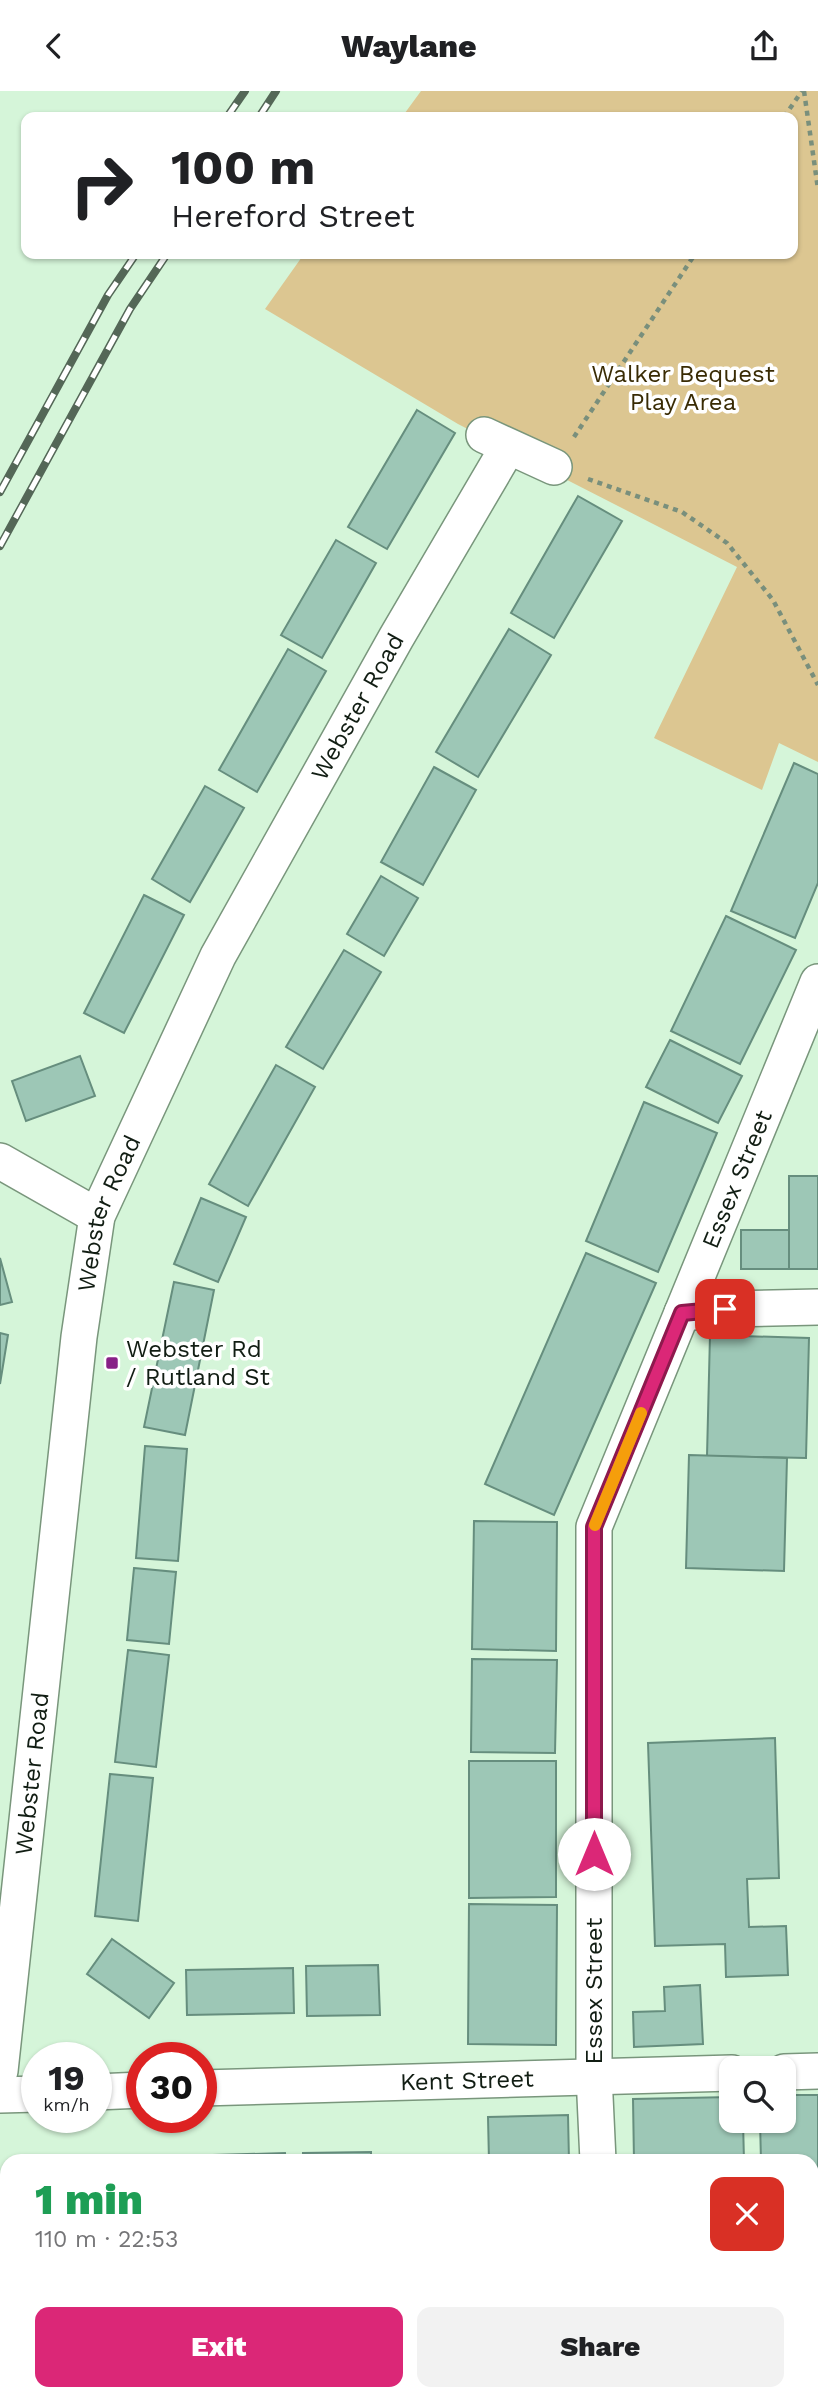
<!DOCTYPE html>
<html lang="en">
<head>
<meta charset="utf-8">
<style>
  body { margin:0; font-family:"Work Sans",sans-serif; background:#f2f2f2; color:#202124; height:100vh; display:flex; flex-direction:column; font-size:26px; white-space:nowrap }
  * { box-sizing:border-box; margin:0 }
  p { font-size:23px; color:#757577 }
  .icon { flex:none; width:38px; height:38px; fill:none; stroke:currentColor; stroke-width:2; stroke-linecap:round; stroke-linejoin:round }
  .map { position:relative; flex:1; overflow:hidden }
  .panel { position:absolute; left:0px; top:2063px; width:819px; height:247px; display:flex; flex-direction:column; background:#fff; border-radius:21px 21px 0 0; box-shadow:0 2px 5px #0004 }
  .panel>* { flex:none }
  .hud { position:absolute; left:21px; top:21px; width:777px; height:147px; border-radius:14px; box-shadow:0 2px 5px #0004; background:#fff; color:#202124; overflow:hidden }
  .buttons { position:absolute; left:719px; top:1965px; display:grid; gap:14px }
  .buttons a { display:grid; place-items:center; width:77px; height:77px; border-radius:14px; background:#fff; box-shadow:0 2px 5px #0004; font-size:35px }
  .speed { position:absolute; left:21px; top:1951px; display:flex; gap:14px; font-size:35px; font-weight:700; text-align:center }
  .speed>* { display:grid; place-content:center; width:91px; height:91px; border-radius:50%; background:#fff; box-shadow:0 2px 5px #0004; line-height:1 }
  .speed small { font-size:18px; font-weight:400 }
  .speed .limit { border:10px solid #d22; background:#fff; color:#111 }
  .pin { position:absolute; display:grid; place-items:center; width:60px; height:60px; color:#fff; margin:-30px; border-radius:14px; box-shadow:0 4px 10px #0006 }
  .me { position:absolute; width:77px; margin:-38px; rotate:0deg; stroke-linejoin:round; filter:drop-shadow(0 0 5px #0008) }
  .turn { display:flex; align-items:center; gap:24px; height:147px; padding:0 35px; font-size:32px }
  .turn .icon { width:91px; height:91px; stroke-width:2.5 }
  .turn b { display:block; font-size:49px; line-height:60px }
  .round { display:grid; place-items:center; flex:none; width:74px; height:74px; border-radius:14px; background:#f2f2f2 }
  .headline { display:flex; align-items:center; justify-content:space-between; height:119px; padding:0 35px }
  h1 { font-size:42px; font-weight:800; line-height:52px; color:#1e9e55 }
  .button { display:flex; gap:14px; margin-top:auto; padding:14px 35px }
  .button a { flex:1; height:80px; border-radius:14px; background:#db2777; color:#fff; font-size:28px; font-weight:800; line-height:80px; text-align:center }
  .button a+a { background:#f2f2f2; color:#202124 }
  header { display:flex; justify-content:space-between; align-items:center; height:91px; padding:0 35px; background:#fff; font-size:32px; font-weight:800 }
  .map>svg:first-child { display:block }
  .green { fill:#dcc691 }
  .building { fill:#9dc7b6; stroke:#668e7e; stroke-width:2 }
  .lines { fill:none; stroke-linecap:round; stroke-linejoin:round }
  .street-casing { stroke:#79967c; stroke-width:38 }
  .path { stroke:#798f7c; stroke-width:4.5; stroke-dasharray:5 5; stroke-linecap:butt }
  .street { stroke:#fff; stroke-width:35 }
  .rail-casing { stroke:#546757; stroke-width:8 }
  .rail { stroke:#fff; stroke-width:5; stroke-dasharray:16; stroke-linecap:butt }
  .route-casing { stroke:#8e194d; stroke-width:18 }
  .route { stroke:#db2777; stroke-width:12 }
  .slow { stroke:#f59e0b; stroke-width:12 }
  .poi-dot { fill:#882087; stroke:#fff; stroke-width:2.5 }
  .labels { text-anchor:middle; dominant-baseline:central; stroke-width:7; stroke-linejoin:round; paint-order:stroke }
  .park-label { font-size:24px; fill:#392b04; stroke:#fff }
  .street-label { font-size:24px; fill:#111d13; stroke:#fff }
  .poi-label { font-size:24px; fill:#111d13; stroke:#fff; text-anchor:start }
</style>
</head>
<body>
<header><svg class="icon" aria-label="back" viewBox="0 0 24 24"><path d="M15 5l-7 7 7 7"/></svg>Waylane<svg class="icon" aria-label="share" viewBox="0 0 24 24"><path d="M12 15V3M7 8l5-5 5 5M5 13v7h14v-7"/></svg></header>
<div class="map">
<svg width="818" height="2309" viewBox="0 0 818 2309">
  <rect width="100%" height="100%" fill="#d5f5d9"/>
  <path class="green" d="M 421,0 L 818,0 L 818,671 L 779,652 L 762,699 L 654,647 L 737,476 L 458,333 L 265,218 L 304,163 L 793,163 L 793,26 L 402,26 Z"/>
  <g class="building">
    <path d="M 417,319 L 455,342 L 387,458 L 348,436 Z"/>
    <path d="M 578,405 L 622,430 L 554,547 L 511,522 Z"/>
    <path d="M 336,449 L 376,472 L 322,567 L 281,544 Z"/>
    <path d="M 509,538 L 551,564 L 478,686 L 436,661 Z"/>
    <path d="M 288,558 L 326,580 L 257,701 L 219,679 Z"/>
    <path d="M 794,672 L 818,683 L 818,792 L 795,847 L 731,820 Z"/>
    <path d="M 434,676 L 476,699 L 423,794 L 381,771 Z"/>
    <path d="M 205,695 L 244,717 L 190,811 L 152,788 Z"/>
    <path d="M 381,785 L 418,807 L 384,865 L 347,843 Z"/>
    <path d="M 144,804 L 184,824 L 124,942 L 84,922 Z"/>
    <path d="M 726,825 L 796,859 L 740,973 L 671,940 Z"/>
    <path d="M 344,859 L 381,881 L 323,978 L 286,956 Z"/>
    <path d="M 670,949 L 742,985 L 718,1032 L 646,996 Z"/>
    <path d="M 80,965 L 95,1005 L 26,1030 L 12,990 Z"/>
    <path d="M 276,974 L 315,996 L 248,1115 L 209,1093 Z"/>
    <path d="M 644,1011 L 717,1042 L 658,1181 L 586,1150 Z"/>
    <rect x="789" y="1085" width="29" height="93"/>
    <path d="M 201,1107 L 246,1126 L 218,1191 L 174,1173 Z"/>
    <rect x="741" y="1139" width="48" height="39"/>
    <path d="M 586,1162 L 656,1192 L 554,1424 L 485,1393 Z"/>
    <path d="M 0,1167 L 12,1211 L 0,1214 Z"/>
    <path d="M 174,1191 L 214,1199 L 185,1344 L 144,1336 Z"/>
    <path d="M 0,1242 L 8,1244 L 0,1293 Z"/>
    <path d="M 710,1244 L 809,1247 L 806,1367 L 707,1365 Z"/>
    <path d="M 145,1355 L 187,1358 L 178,1470 L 136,1467 Z"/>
    <path d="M 689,1364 L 787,1367 L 784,1480 L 686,1477 Z"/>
    <path d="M 474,1430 L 557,1431 L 556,1560 L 472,1558 Z"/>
    <path d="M 134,1477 L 176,1481 L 169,1553 L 127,1549 Z"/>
    <path d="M 128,1559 L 169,1564 L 156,1676 L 115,1671 Z"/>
    <path d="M 472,1568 L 557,1569 L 555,1662 L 471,1661 Z"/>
    <path d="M 775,1647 L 779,1787 L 747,1788 L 749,1836 L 786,1835 L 788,1884 L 726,1886 L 725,1853 L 655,1855 L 648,1652 Z"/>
    <path d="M 469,1670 L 556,1670 L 556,1806 L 469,1807 Z"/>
    <path d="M 110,1683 L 153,1687 L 138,1830 L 95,1825 Z"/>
    <path d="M 469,1813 L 557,1814 L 556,1954 L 468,1953 Z"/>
    <path d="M 112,1848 L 174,1892 L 149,1927 L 87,1883 Z"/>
    <path d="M 378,1874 L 380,1924 L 307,1925 L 306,1875 Z"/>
    <path d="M 293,1877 L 294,1922 L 187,1924 L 186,1879 Z"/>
    <path d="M 700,1894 L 703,1953 L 634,1956 L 633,1921 L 665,1920 L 664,1896 Z"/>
    <path d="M 784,2004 L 818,2004 L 818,2100 L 812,2100 L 812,2070 L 761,2070 L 760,2030 L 784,2030 Z"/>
    <path d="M 732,2006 L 732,2030 L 743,2030 L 744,2070 L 634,2070 L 633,2008 Z"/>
    <path d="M 568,2024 L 569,2070 L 489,2070 L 488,2026 Z"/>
    <path d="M 371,2061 L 371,2070 L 303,2070 L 303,2062 Z"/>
    <path d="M 285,2062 L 286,2070 L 179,2070 L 179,2065 Z"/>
    <path d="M 46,2303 L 92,2303 L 91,2309 L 46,2309 Z"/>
    <rect x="498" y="2303" width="76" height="6"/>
  </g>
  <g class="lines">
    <g class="street-casing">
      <g id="street">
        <path d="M 484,344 L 554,376"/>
        <path d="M 0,1070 L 97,1125"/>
        <path d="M 682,1222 L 725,1218 L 818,1216"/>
        <path id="s1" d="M 0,1980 L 79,1246 L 97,1125 L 218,865 L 396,547 L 508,356"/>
        <path d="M 784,1981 L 818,1980"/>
        <path id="s2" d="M 201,1997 L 732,1982"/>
        <path d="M 96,2001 L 142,1999"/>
        <path d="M 0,2004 L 37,2003"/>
        <path id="s3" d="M 598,2070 L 594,1984 L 594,1436 L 818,891"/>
        <path d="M 608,2303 L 608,2309"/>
      </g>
    </g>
    <g class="path">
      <path d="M 804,0 L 818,98"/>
      <path d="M 784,26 L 802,0"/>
      <path d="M 574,346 L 695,163"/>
      <path d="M 588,388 L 682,421 L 727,452 L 773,509 L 818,594"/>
    </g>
    <use href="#street" class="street"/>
    <g class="rail-casing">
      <g id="rail">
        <path d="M 227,26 L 245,0"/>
        <path d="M 259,26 L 276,0"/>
        <path d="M 0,401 L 108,204 L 136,163"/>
        <path d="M 0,455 L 130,218 L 167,163"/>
      </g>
    </g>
    <use href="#rail" class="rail"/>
  </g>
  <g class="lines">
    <g class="route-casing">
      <path id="route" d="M 594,1763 L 594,1436 L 682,1222 L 725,1218"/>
    </g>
    <use href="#route" class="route"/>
    <path class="slow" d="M 595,1434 L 641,1322"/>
  </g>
  <rect class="poi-dot" x="105" y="1265" width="14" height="14" rx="3.5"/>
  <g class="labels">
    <g class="park-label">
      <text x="683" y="283">Walker Bequest<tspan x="683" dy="28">Play Area</tspan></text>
    </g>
    <g class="street-label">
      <text stroke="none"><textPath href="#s1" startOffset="1433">Webster Road</textPath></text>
      <text stroke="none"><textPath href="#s3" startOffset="1010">Essex Street</textPath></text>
      <text stroke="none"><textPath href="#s1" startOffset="866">Webster Road</textPath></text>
      <text stroke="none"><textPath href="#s1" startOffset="299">Webster Road</textPath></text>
      <text transform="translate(594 1900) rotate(-90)">Essex Street</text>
      <text stroke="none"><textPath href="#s2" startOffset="266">Kent Street</textPath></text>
    </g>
    <g class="poi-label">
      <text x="126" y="1258">Webster Rd<tspan x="126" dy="28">/ Rutland St</tspan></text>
    </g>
  </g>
</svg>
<div class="buttons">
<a><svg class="icon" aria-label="search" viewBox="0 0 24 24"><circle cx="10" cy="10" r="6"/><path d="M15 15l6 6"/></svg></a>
</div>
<div class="speed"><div>19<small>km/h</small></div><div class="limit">30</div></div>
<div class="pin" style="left:725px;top:1218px;background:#d93025"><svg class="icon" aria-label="arrive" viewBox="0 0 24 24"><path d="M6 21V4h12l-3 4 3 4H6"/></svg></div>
<svg class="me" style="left:594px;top:1763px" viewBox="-20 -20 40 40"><circle r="19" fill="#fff"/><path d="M0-13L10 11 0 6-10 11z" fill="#db2777"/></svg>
<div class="hud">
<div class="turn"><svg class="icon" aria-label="right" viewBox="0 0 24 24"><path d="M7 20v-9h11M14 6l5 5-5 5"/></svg><div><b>100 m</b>Hereford Street</div></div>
</div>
<section class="panel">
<div class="headline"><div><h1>1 min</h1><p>110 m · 22:53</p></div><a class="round" style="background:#d93025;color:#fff"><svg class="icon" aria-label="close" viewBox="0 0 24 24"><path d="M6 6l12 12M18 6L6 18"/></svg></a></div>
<div class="button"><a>Exit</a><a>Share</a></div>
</section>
</div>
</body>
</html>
